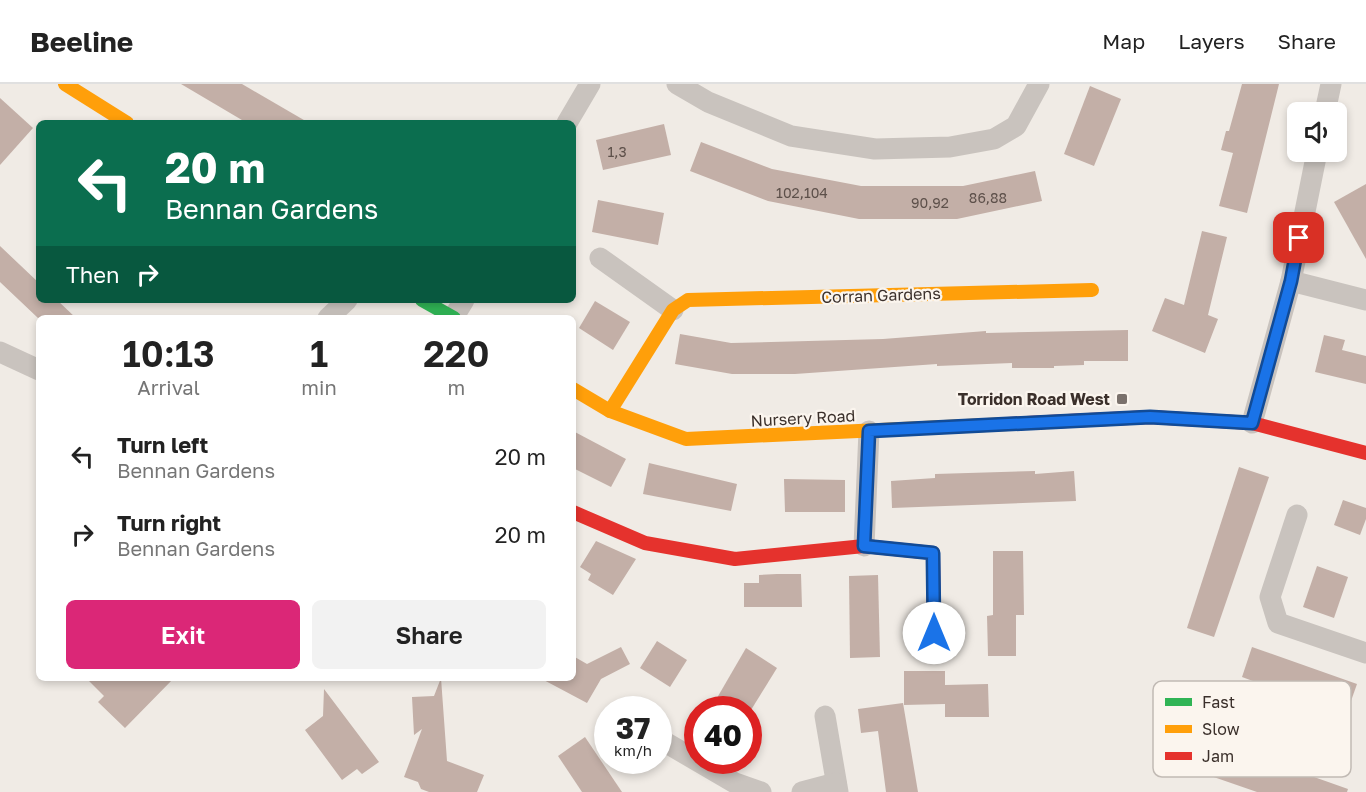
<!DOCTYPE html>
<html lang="en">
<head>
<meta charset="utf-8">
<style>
  body { margin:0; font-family:"Golos Text",sans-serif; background:#f2f2f2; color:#222; height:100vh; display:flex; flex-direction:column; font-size:22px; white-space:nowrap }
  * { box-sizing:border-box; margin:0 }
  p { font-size:20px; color:#767676 }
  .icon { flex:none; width:33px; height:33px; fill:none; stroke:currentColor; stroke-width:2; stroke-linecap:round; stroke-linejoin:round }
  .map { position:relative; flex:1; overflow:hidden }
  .sheet { position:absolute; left:36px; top:231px; width:540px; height:366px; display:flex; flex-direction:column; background:#fff; border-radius:9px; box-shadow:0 3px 9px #0003 }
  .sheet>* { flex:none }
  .hud { position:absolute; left:36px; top:36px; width:540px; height:183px; border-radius:9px; box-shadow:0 3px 9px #0003; background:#0b6e4f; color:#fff; overflow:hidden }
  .buttons { position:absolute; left:1287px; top:18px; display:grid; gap:12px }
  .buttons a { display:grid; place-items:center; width:60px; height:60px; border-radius:9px; background:#fff; box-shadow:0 3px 9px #0003; font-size:30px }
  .speed { position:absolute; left:594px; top:612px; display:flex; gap:12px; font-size:30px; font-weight:700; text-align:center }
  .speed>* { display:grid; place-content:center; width:78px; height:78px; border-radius:50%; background:#fff; box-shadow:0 3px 9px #0003; line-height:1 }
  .speed small { font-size:15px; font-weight:400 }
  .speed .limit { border:9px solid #d22; background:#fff; color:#111 }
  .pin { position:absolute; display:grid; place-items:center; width:51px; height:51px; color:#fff; margin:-26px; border-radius:12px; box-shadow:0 3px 9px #0006 }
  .me { position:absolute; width:66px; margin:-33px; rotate:0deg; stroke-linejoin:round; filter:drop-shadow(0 0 4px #0008) }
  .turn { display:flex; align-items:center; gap:21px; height:126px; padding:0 30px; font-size:27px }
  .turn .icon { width:78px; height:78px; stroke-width:2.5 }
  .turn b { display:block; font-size:42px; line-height:51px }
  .then { display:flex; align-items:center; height:57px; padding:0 30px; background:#0003; gap:12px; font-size:22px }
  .eta { display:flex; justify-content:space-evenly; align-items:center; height:102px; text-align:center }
  .eta b { font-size:36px; font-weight:600; line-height:42px }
  .primary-button { display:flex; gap:12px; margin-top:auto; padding:12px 30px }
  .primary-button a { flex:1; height:69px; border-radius:9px; background:#db2777; color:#fff; font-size:24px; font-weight:600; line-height:69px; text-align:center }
  .primary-button a+a { background:#f2f2f2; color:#222 }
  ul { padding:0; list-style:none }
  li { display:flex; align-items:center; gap:18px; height:78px; padding:0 30px }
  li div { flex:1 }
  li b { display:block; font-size:22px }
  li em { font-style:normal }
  header { display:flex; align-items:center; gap:36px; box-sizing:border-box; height:84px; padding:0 30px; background:#fff; border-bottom:2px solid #e0e0e0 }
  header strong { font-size:28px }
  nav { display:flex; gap:33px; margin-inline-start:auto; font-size:21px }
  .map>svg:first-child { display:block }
  .building { fill:#c3afa7 }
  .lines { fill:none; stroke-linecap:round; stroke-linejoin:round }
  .street { stroke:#c9c3be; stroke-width:21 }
  .fast { stroke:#30b455; stroke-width:14 }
  .slow { stroke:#ff9f0a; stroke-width:14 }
  .jam { stroke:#e5322d; stroke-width:14 }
  .route-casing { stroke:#114b97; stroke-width:15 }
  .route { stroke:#1a73e8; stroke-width:10 }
  .poi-dot { fill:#7a716c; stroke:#fbf5ee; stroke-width:2 }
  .labels { text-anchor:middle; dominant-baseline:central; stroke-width:4.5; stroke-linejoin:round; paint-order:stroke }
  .number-label { font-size:14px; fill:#5d504a }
  .street-label { font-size:16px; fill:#3b302b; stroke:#fbf5ee }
  .poi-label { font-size:16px; font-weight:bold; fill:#3b302b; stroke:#fbf5ee; text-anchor:end }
  .key { fill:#fbf5ee; stroke:#c1bab4; stroke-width:1.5 }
  .key-label { font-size:16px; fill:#3b302b }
</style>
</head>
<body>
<header>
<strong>Beeline</strong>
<nav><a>Map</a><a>Layers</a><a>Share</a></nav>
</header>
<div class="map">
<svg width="1366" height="708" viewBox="0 0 1366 708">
  <rect width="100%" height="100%" fill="#f0ebe5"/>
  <g class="building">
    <path d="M 181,0 L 242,0 L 309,39 L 247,39 Z"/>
    <path d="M 1242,0 L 1279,0 L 1247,129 L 1219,122 L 1233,69 L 1221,66 L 1226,47 L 1229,47 Z"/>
    <path d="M 1090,2 L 1121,15 L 1094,82 L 1064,70 Z"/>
    <path d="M 0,14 L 33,44 L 0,81 Z"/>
    <path d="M 664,40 L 671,71 L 603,86 L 596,56 Z"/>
    <path d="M 701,58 L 772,85 L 861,102 L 963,102 L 1035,87 L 1042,117 L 957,135 L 859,135 L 768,117 L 690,87 Z"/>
    <path d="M 1366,100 L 1366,175 L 1334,118 Z"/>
    <path d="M 598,116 L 664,129 L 658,161 L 592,148 Z"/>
    <path d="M 1202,147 L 1227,153 L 1208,231 L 1218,235 L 1205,269 L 1152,247 L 1165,214 L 1184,221 Z"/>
    <path d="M 0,162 L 39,199 L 39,216 L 57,216 L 76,234 L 38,234 L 0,198 Z"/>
    <path d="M 595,217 L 630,238 L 613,266 L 579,244 Z"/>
    <path d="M 1128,246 L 1128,277 L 1084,277 L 1084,281 L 1054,282 L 1054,284 L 1012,284 L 1012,279 L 937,282 L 937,280 L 795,290 L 732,290 L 675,280 L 680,250 L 731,259 L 883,255 L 986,247 L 986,249 Z"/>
    <path d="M 1324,251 L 1345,256 L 1342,266 L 1366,272 L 1366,300 L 1315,288 Z"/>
    <path d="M 573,347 L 626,375 L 611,403 L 573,384 Z"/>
    <path d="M 649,379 L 737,400 L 731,427 L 643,410 Z"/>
    <path d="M 1239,383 L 1269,393 L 1214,553 L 1187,544 Z"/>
    <path d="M 1035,387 L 1035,390 L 1074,387 L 1076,417 L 892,424 L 891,397 L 935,394 L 935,390 Z"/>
    <path d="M 784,395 L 845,396 L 845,428 L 785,428 Z"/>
    <path d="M 1343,416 L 1366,424 L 1366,435 L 1360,451 L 1334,441 Z"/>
    <path d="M 596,457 L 636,475 L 613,511 L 588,496 L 591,490 L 580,483 Z"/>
    <path d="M 993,467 L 1023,467 L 1024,531 L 1016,531 L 1016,572 L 988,572 L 987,532 L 993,531 Z"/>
    <path d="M 1317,482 L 1348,493 L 1334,534 L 1303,523 Z"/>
    <path d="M 777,490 L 801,490 L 802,523 L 744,523 L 744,499 L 759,499 L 759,491 Z"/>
    <path d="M 878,491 L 880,573 L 850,574 L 849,492 Z"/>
    <path d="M 657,557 L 687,576 L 670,603 L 640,584 Z"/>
    <path d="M 621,563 L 630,580 L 601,595 L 587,619 L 540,594 L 573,594 L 573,572 L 587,580 Z"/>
    <path d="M 1252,563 L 1357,600 L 1346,631 L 1242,593 Z"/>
    <path d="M 746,564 L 777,584 L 751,626 L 710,626 Z"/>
    <path d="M 904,587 L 945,587 L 945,601 L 988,600 L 989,633 L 945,633 L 945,620 L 904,621 Z"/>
    <path d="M 86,594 L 174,594 L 125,644 L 98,618 L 104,612 Z"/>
    <path d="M 441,594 L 447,677 L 484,691 L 477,708 L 429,708 L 421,705 L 418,698 L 404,693 L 422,645 L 414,651 L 412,613 L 434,612 Z"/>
    <path d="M 324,605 L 379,678 L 362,690 L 357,685 L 342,696 L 305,646 L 323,632 Z"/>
    <path d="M 903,619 L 918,708 L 886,708 L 878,647 L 861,649 L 858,625 Z"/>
    <path d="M 585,653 L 622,708 L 582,708 L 558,672 Z"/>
    <path d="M 1216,659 L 1262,675 L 1264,671 L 1284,679 L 1283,682 L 1348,705 L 1347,708 L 1257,708 L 1205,690 Z"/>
  </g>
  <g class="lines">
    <g class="street">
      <path d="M 677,0 L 708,18 L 791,52 L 875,65 L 950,63 L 994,55 L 1016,42 L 1039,0"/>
      <path d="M 1325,28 L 1331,0"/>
      <path d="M 567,39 L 590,0"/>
      <path d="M 600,174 L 673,226"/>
      <path d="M 1291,197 L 1366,216"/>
      <path d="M 328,234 L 347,216"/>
      <path d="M 453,234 L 464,216"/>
      <path d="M 0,268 L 39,286"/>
      <path d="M 1252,339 L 1291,197 L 1317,68"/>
      <path d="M 1297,431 L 1270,513 L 1278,539 L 1366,569"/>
      <path d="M 864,462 L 869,347"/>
      <path d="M 825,632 L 838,708"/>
      <path d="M 658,654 L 735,699 L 761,708"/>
      <path d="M 802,708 L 836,699"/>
    </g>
    <path class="fast" d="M 422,216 L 454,234"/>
    <g class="slow">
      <path d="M 65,0 L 127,39"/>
      <path d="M 573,305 L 610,327 L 686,355 L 1008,340"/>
      <path d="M 610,327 L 673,226 L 688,216 L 1092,206"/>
    </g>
    <g class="jam">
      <path d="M 1008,340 L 1150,333 L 1252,339 L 1366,369"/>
      <path d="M 573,428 L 645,459 L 735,475 L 864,462 L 933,469 L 934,549"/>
    </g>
  </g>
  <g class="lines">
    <g class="route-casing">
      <path id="route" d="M 934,549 L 933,469 L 864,462 L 869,347 L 1150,333 L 1252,339 L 1291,197 L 1299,154"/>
    </g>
    <use href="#route" class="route"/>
  </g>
  <rect class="poi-dot" x="1116" y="309" width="12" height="12" rx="3"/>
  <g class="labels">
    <g class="number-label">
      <text x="617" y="67">1,3</text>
      <text x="802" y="108">102,104</text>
      <text x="988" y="113">86,88</text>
      <text x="930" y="118">90,92</text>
    </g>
    <g class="street-label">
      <text transform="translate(881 211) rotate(-2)">Corran Gardens</text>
      <text transform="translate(803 334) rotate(-3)">Nursery Road</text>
    </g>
    <g class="poi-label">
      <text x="1110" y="315">Torridon Road West</text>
    </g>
  </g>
  <rect x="1153" y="597" width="198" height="96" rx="9" class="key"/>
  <rect x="1165" y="614" width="27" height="8" fill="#30b455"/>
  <rect x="1165" y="641" width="27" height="8" fill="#ff9f0a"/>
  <rect x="1165" y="668" width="27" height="8" fill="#e5322d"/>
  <g class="key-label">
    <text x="1202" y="624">Fast</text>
    <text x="1202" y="651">Slow</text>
    <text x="1202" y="678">Jam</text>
  </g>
</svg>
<div class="buttons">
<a><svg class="icon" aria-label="sound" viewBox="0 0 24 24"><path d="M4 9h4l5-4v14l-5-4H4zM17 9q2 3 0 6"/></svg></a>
</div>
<div class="speed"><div>37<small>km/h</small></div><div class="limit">40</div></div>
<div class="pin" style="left:1299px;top:154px;background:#d93025"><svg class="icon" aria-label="arrive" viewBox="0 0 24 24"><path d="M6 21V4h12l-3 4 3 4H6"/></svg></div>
<svg class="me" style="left:934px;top:549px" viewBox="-20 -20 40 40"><circle r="19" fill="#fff"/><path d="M0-13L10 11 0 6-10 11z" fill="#1a73e8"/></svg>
<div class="hud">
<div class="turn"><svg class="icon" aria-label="left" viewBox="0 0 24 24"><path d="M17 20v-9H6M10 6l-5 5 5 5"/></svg><div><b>20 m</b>Bennan Gardens</div></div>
<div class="then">Then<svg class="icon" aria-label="right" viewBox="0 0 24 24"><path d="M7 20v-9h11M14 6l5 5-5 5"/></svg></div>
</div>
<section class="sheet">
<div class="eta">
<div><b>10:13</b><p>Arrival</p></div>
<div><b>1</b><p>min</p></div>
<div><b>220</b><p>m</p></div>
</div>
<ul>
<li><svg class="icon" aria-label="left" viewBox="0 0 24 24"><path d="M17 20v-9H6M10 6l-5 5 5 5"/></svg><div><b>Turn left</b><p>Bennan Gardens</p></div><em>20 m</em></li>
<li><svg class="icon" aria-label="right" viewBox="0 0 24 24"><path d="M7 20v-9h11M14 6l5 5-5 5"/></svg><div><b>Turn right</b><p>Bennan Gardens</p></div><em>20 m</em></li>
</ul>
<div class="primary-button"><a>Exit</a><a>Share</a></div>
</section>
</div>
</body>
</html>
